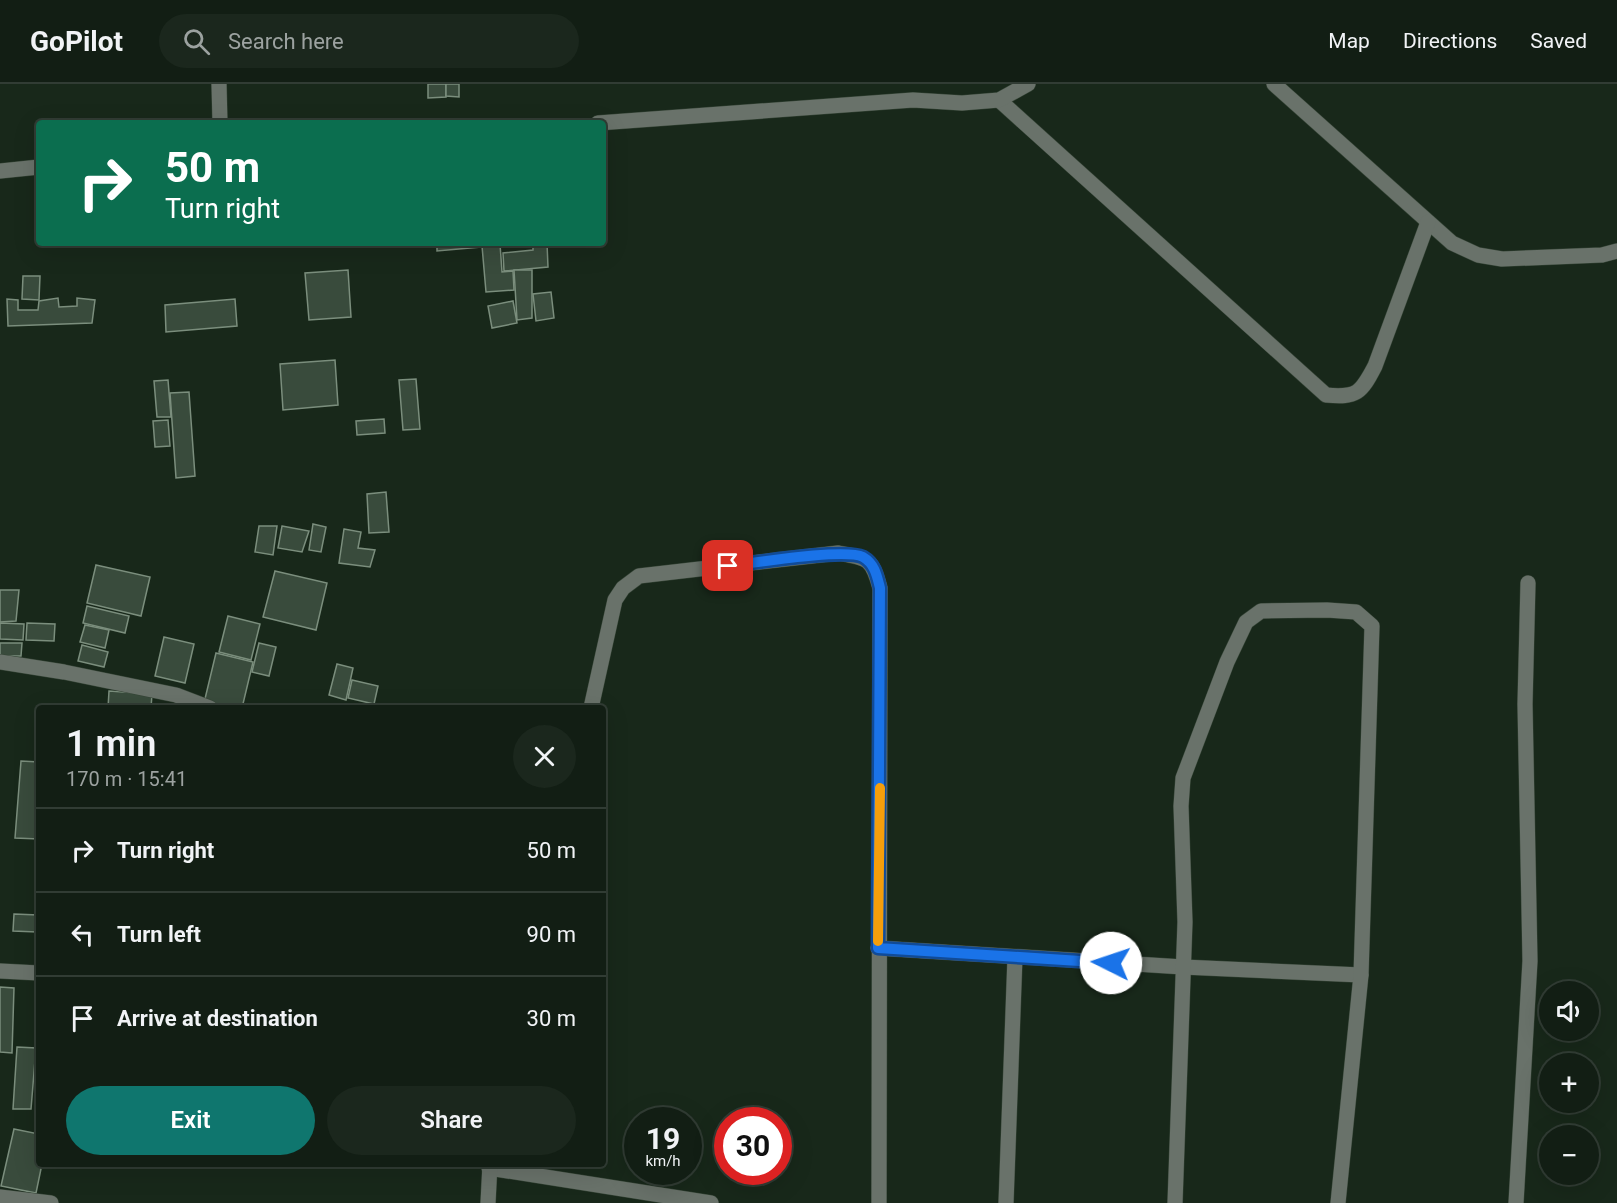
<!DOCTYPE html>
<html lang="en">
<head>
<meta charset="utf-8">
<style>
  body { margin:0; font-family:Roboto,sans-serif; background:#1b271d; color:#f1f3f6; height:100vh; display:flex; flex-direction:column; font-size:22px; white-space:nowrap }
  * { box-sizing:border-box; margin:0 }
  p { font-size:20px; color:#9ca2a0 }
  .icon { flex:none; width:33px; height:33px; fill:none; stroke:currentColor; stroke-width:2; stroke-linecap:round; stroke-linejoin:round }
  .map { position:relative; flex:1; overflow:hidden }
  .drawer { position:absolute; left:36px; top:621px; width:570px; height:462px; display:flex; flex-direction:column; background:#121e14; border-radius:6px; box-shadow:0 6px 24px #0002,0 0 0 2px #313c34 }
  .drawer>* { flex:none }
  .top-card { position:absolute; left:36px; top:36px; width:570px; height:126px; border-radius:6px; box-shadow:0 6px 24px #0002,0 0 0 2px #313c34; background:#0b6e4f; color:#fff; overflow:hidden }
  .fabs { position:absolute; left:1539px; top:897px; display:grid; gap:12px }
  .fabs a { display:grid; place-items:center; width:60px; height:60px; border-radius:50%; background:#121e14; box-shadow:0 6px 24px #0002,0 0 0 2px #313c34; font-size:30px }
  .speed { position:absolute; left:624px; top:1023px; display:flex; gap:12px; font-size:30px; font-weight:700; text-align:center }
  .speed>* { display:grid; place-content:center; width:78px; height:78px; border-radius:50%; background:#121e14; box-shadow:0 6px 24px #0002,0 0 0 2px #313c34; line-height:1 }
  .speed small { font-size:15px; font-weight:400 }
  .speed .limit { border:9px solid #d22; background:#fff; color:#111 }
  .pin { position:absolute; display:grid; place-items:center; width:51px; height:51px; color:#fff; margin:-26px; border-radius:12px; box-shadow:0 3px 9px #0006 }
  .me { position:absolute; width:66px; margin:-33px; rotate:274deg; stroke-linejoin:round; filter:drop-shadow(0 0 4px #0008) }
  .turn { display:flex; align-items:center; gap:21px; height:126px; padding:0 30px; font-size:27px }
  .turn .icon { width:78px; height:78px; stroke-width:2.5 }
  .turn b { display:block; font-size:42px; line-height:51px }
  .round { display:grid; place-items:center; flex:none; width:63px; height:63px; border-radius:32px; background:#1b271d }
  .overview { display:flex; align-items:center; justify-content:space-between; height:102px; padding:0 30px }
  h1 { font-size:36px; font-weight:600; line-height:45px }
  .primary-button { display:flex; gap:12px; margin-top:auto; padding:12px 30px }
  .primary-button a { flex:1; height:69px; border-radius:36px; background:#0f766e; color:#fff; font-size:24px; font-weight:600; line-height:69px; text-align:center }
  .primary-button a+a { background:#1b271d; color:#f1f3f6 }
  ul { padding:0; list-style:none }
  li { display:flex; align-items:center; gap:18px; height:84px; padding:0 30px; border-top:2px solid #313c34 }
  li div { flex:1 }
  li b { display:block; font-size:22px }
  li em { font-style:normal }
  header { display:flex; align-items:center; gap:36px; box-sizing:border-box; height:84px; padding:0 30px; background:#121e14; border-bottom:2px solid #313c34 }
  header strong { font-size:28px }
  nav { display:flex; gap:33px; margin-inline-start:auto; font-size:21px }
  .search { width:420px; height:54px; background:#1b271d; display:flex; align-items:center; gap:15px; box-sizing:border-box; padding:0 21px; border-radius:33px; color:#9ca2a0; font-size:22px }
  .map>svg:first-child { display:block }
  .building { fill:#394b3c; stroke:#7b8e7d; stroke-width:1.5 }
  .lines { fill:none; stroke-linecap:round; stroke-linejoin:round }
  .minor-casing { stroke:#354436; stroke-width:16 }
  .minor { stroke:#69726a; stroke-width:15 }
  .route-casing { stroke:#114b97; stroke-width:15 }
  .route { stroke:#1a73e8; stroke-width:10 }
  .slow { stroke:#f59e0b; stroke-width:10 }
</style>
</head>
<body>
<header>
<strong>GoPilot</strong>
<div class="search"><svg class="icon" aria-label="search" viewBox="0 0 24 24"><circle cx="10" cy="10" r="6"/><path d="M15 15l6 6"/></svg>Search here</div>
<nav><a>Map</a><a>Directions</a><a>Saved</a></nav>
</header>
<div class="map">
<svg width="1617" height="1119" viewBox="0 0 1617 1119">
  <rect width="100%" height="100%" fill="#18281a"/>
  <g class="building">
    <path d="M 428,0 L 446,0 L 446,13 L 428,14 Z"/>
    <path d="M 446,0 L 459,0 L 459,13 L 446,12 Z"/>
    <path d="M 437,159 L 481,159 L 481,163 L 437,167 Z"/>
    <path d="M 533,159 L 547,159 L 548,183 L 504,187 L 503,169 L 533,166 Z"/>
    <path d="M 500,160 L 502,188 L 513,187 L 514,206 L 486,208 L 482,162 Z"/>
    <path d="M 348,186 L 351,233 L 309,236 L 305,189 Z"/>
    <path d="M 514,186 L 532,186 L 532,234 L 517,236 Z"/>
    <path d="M 23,192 L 40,192 L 39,216 L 22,215 Z"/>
    <path d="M 551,208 L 554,234 L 536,237 L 533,210 Z"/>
    <path d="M 58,214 L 59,223 L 77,222 L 77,214 L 95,216 L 92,239 L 8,242 L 7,215 L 18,216 L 18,226 L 38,226 L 39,217 Z"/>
    <path d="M 235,215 L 237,242 L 166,248 L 165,221 Z"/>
    <path d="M 513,217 L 517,239 L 492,244 L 488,222 Z"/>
    <path d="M 335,276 L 338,321 L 283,326 L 280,280 Z"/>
    <path d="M 416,295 L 420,345 L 403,346 L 399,296 Z"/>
    <path d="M 168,296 L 171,333 L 157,333 L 154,297 Z"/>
    <path d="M 189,308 L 195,392 L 176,394 L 170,309 Z"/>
    <path d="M 384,335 L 385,349 L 357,351 L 356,337 Z"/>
    <path d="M 168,336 L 170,362 L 155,363 L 153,337 Z"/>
    <path d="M 386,408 L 389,448 L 369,449 L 367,410 Z"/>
    <path d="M 313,440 L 326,443 L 321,468 L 309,466 Z"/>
    <path d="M 259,442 L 277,442 L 273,471 L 255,468 Z"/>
    <path d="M 282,442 L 309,447 L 302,468 L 278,464 Z"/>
    <path d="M 344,445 L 361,448 L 358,464 L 375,466 L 370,483 L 339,479 Z"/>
    <path d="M 96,481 L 150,493 L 141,532 L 87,519 Z"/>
    <path d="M 275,487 L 327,499 L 316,546 L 263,533 Z"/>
    <path d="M 0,506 L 19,506 L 16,537 L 0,538 Z"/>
    <path d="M 87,522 L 129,532 L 125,549 L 83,539 Z"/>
    <path d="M 228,532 L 260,540 L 251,576 L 219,568 Z"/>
    <path d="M 0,539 L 24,540 L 23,556 L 0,555 Z"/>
    <path d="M 27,539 L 55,540 L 54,557 L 26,556 Z"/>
    <path d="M 85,541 L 109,546 L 105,564 L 80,558 Z"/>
    <path d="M 164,553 L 194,560 L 185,599 L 155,592 Z"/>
    <path d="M 0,559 L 22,559 L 21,572 L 0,572 Z"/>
    <path d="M 259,559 L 276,563 L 269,592 L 252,588 Z"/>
    <path d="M 82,561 L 108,568 L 104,583 L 78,577 Z"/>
    <path d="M 216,569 L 253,578 L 242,624 L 225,624 L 204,619 Z"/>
    <path d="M 337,580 L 353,584 L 346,616 L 329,611 Z"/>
    <path d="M 352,596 L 378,602 L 374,620 L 348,614 Z"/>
    <path d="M 109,607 L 152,610 L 151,624 L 108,624 Z"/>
    <path d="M 21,677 L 39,678 L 39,755 L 15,754 Z"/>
    <path d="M 14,830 L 38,831 L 37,848 L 13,847 Z"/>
    <path d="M 0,903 L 14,904 L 12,969 L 0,968 Z"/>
    <path d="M 17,963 L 36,964 L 31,1025 L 13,1025 Z"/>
    <path d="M 36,1012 L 39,1012 L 39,1031 L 35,1031 Z"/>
    <path d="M 14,1045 L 39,1050 L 39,1080 L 42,1080 L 36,1109 L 1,1102 Z"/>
  </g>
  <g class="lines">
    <g class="minor-casing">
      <g id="minor">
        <path d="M 219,0 L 220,39"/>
        <path d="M 1274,0 L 1452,159 L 1478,171 L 1502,175 L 1602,171 L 1617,167"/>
        <path d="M 999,16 L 1326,311 C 1357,314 1361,309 1375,282 L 1428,138"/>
        <path d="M 598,39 L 913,16 L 962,19 L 999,16 L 1028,0"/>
        <path d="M 0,87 L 39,83"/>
        <path d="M 0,578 L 64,588 L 176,611 L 210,624"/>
        <path d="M 591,624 L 615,516 L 623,504 L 639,492 L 838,469 C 868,474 872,474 880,504 L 879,1119"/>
        <path d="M 878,864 L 1183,883 L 1361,891"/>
        <path d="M 0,887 L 39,889"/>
        <path d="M 489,1084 L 711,1119"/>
        <path d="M 0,1113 L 51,1119"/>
        <path d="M 488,1119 L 490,1080"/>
        <path d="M 1006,1119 L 1015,873"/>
        <path d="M 1175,1119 L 1185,838 L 1181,722 L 1183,694 L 1227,578 L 1246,538 L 1261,527 L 1327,526 L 1356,528 L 1372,542 L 1361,891 L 1338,1119"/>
        <path d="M 1516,1119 L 1530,877 L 1525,620 L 1528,499"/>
      </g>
    </g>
    <use href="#minor" class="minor"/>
  </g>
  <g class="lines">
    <g class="route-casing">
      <path id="route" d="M 728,482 C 754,479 844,464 863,473 C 875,480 877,492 880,504 L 878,864 L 1111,879"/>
    </g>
    <use href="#route" class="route"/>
    <path class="slow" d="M 878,857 L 880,704"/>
  </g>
</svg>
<div class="fabs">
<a><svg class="icon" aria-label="sound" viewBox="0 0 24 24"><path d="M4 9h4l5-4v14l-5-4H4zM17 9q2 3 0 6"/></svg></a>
<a>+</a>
<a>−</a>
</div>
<div class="speed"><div>19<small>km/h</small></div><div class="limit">30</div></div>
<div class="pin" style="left:728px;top:482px;background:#d93025"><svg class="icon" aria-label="arrive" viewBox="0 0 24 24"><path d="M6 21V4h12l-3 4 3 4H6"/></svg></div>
<svg class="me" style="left:1111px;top:879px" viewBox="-20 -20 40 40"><circle r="19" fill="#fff"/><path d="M0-13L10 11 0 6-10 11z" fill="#1a73e8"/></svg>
<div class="top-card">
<div class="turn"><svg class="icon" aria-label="right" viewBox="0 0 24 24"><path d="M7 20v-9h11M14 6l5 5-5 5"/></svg><div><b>50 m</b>Turn right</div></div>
</div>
<section class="drawer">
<div class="overview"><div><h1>1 min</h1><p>170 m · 15:41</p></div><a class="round"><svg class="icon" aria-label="close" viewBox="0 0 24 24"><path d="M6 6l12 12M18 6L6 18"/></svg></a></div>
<ul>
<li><svg class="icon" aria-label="right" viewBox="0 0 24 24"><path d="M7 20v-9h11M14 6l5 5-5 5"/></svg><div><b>Turn right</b></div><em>50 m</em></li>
<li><svg class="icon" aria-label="left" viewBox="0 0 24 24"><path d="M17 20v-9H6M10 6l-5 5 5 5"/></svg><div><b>Turn left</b></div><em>90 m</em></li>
<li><svg class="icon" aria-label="arrive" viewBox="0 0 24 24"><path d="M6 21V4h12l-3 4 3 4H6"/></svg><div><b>Arrive at destination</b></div><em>30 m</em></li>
</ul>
<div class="primary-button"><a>Exit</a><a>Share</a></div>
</section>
</div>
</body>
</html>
